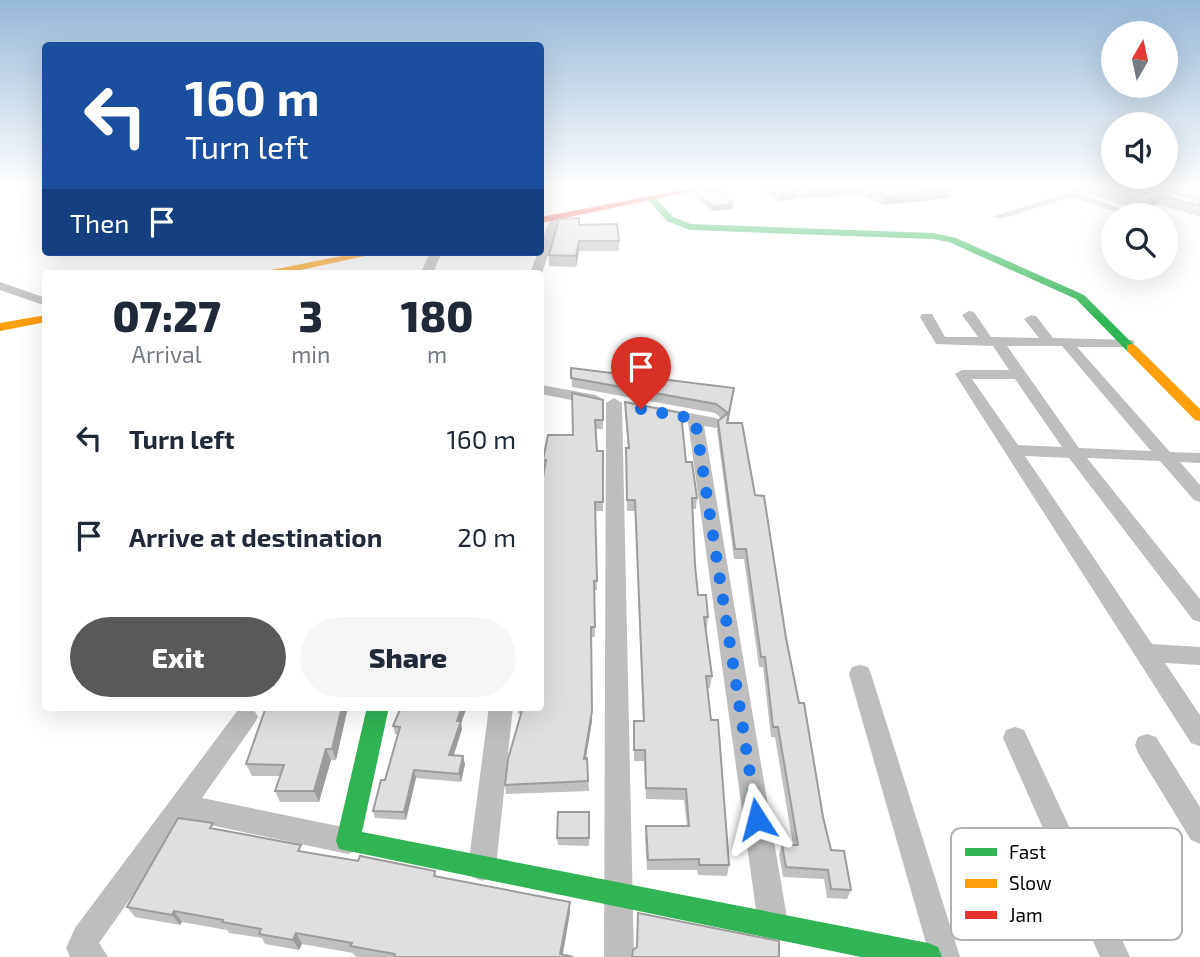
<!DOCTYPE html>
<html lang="en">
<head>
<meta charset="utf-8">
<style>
  body { margin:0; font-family:"Exo 2",sans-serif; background:#f6f6f7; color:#1f2937; height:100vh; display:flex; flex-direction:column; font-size:26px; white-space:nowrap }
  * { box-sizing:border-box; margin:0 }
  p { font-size:23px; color:#747a83 }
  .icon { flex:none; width:38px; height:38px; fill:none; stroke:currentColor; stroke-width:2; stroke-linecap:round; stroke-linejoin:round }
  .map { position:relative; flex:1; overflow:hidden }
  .side { position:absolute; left:42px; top:270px; width:502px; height:441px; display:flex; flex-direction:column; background:#fff; border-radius:7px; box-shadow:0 7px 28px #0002 }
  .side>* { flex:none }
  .guide { position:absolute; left:42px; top:42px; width:502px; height:214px; border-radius:7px; box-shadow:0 7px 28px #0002; background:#1a4fa0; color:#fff; overflow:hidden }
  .needle { width:46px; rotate:9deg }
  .controls { position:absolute; left:1101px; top:21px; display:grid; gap:14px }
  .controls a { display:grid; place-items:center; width:77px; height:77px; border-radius:50%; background:#fff; box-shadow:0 7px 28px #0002; font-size:35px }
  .pin { position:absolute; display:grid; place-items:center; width:60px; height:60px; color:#fff; margin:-72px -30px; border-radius:50% 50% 50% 0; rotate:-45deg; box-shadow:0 0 7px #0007 }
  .pin .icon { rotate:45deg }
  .me { position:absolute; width:77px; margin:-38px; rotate:351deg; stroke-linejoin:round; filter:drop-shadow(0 0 5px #0008) }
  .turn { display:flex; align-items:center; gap:24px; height:147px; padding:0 28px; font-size:32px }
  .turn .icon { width:91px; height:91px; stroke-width:2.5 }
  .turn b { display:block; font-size:49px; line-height:60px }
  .then { display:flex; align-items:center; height:66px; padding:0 28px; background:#0003; gap:14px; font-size:26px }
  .eta { display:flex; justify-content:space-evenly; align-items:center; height:119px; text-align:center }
  .eta b { font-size:42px; font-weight:800; line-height:49px }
  .primary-button { display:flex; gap:14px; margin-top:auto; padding:14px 28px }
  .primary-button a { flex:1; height:80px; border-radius:42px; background:#595959; color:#fff; font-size:28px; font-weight:800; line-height:80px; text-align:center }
  .primary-button a+a { background:#f6f6f7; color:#1f2937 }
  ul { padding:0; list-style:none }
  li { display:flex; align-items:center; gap:21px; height:98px; padding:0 28px }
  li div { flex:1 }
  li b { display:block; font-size:26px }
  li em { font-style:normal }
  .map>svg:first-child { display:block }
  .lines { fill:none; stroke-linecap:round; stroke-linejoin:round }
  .lane { fill:#bebebe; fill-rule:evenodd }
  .street { fill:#bebebe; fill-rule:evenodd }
  .fast { fill:#30b455; fill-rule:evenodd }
  .slow { fill:#ff9f0a; fill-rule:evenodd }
  .jam { fill:#e5322d; fill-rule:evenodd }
  .wall { fill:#c0c0c0 }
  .shaded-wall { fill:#9c9c9c }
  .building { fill:#dfdfdf; stroke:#9c9c9c; stroke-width:2 }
  .route { stroke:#1a73e8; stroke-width:12; stroke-dasharray:0 21.6 }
  .key { fill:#fff; stroke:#b2b2b2; stroke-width:2 }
  .key-label { font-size:19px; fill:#000 }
</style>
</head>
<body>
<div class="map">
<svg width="1200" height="957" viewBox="0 0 1200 957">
  <rect width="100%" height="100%" fill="#fff"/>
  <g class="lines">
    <path class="lane" d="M 778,187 L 783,187 L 805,198 L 800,199 Z"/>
    <g class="street">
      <path d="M 1084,187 L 1098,187 L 1081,194 L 1129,211 L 1124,214 L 1071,197 L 1001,219 L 992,217 Z"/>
      <path d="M 552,214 L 561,216 L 542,273 L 530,273 L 538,252 L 541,252 L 541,243 Z"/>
      <path d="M 430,252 L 442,252 L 433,273 L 421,273 Z"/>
      <path d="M 0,282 L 46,298 L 46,306 L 0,290 Z"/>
      <path d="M 969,311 L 974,312 L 991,337 L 1039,338 L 1024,319 L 1031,315 L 1036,316 L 1053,338 L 1133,340 L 1135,343 L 1128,347 L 1077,347 L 1170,452 L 1200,453 L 1200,463 L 1180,462 L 1200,485 L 1200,502 L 1194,500 L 1160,461 L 1087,458 L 1200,599 L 1200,622 L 1193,620 L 1069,458 L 1025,456 L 1152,644 L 1200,647 L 1200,665 L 1165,663 L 1200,715 L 1200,746 L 1191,743 L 955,374 L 962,370 L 1009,370 L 993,346 L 936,344 L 920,317 L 922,314 L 932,314 L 945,337 L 978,337 L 962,315 ZM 1007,346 L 1062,346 L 1151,451 L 1079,448 ZM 972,379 L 1015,379 L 1062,447 L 1018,445 Z"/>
      <path d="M 541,385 L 596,395 L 604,400 L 596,405 L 541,394 Z"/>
      <path d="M 614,398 L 622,403 L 634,957 L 604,957 L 606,403 Z"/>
      <path d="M 657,407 L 716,418 L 724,423 L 716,428 L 704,426 L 788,924 L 783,934 L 773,939 L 763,934 L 758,924 L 688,422 L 651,415 L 649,412 L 651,409 Z"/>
      <path d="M 860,665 L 868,667 L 871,674 L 960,957 L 930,957 L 849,674 L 852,667 Z"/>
      <path d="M 247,707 L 254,710 L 258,717 L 254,724 L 202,798 L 348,828 L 358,832 L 362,841 L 358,850 L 348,854 L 186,820 L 99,943 L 108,957 L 70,957 L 66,948 L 75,928 L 238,710 Z"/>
      <path d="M 489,707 L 513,707 L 496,867 L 492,877 L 482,881 L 472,877 L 468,867 Z"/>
      <path d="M 1015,727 L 1024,730 L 1130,957 L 1100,957 L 1003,738 L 1006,730 Z"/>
      <path d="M 1147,734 L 1156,737 L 1200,807 L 1200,844 L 1191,840 L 1138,753 L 1135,745 L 1138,737 Z"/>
    </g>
    <g class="fast">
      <path d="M 648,196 L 654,196 L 673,217 L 691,224 L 933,233 L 956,238 L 1084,295 L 1137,348 L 1131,352 L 1127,351 L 1076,299 L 949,242 L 933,239 L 690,230 L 667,221 L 648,200 Z"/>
      <path d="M 367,707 L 389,707 L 362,832 L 928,943 L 938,947 L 942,957 L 861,957 L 339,849 L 336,841 Z"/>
    </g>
    <g class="slow">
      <path d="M 362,252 L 383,252 L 287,273 L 266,273 L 271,270 Z"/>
      <path d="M 46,315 L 46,322 L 0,331 L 0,323 Z"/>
      <path d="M 1131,344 L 1135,345 L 1200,409 L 1200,421 L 1195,420 L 1127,351 L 1127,345 Z"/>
    </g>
    <path class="jam" d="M 697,187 L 712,187 L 541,223 L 541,217 Z"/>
  </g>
  <g class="wall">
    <path d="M 753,187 L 946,187 L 948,198 L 883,205 L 859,194 L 807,198 L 796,193 L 795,199 L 778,201 Z"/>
    <path d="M 1091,187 L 1153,187 L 1200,200 L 1200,217 L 1158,204 L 1140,211 L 1088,194 Z"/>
    <path d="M 1172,187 L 1200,187 L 1200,199 L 1170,191 Z"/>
    <path d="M 696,193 L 733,209 L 712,211 L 696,198 Z"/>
    <path d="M 579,225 L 619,241 L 619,251 L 579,251 L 576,267 L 549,266 L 549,255 Z"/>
    <path d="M 571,368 L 734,388 L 728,423 L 755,495 L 786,638 L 823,817 L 831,850 L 851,890 L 847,899 L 827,898 L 824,879 L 783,877 L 779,854 L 782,845 L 793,845 L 775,737 L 771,737 L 763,667 L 759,667 L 744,559 L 734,559 L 717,430 L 718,421 L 721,418 L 715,413 L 572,387 Z"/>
    <path d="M 603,400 L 603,429 L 596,429 L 597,451 L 603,451 L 603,511 L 595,511 L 597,590 L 594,590 L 595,637 L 591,637 L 592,721 L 586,758 L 587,758 L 589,791 L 506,794 L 505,785 L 521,714 L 518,714 L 518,707 L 541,707 L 542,503 L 541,503 L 541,494 L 544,469 L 543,460 L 573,435 Z"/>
    <path d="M 625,402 L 686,462 L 697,498 L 696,509 L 692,509 L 695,565 L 698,595 L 708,617 L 707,628 L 706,628 L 712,676 L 710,688 L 707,688 L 729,865 L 727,876 L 698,875 L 697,870 L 647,870 L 645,837 L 646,826 L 687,826 L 684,800 L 646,799 L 644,761 L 634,761 L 634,721 L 643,721 L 635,511 L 627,511 L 626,459 L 628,448 L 625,412 Z"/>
    <path d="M 266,707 L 348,707 L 336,760 L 331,760 L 319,802 L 280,802 L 275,791 L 280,776 L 252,776 L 246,764 Z"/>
    <path d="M 401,707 L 467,707 L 461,723 L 462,729 L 454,755 L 465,764 L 461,782 L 416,778 L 406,820 L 375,818 L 373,811 L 385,780 L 398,734 L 395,734 L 393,726 Z"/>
    <path d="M 589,812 L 589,846 L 558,845 L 557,838 Z"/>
    <path d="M 216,829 L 304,852 L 435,871 L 437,877 L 570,912 L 563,955 L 573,957 L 359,957 L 355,956 L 353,953 L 302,944 L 299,950 L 265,944 L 262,938 L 229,933 L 227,930 L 182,922 L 180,925 L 135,917 L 127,907 Z"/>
  </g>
  <g class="shaded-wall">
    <path d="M 861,187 L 859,194 L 807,198 L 809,190 Z"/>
    <path d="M 1069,187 L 1085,187 L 1068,189 Z"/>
    <path d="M 950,189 L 948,198 L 883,205 L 885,196 Z"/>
    <path d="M 796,191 L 795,199 L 778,201 L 779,193 Z"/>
    <path d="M 1162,195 L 1158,204 L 1140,211 L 1144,202 Z"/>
    <path d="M 733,204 L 733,209 L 712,211 L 712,206 Z"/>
    <path d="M 579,241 L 579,251 L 576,267 L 576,256 Z"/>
    <path d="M 342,707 L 348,707 L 336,760 L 332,749 Z"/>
    <path d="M 462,707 L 467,707 L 461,723 L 462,729 L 451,763 L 449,755 L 457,721 Z"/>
    <path d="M 592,711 L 592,721 L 584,768 L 584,759 Z"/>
    <path d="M 326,749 L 331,760 L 319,802 L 314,791 Z"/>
    <path d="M 463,756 L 465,764 L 461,782 L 459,774 Z"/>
    <path d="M 414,770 L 416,778 L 406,820 L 404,812 Z"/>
    <path d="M 570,902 L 570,912 L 562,957 L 560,954 Z"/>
    <path d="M 174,911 L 182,922 L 180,925 L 172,915 Z"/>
    <path d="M 296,933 L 302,944 L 299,950 L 293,940 Z"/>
  </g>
  <g class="building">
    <path d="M 768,187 L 788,187 L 796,191 L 779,193 Z"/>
    <path d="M 801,187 L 856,187 L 809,190 Z"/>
    <path d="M 862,187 L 946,187 L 950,189 L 885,196 Z"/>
    <path d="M 1098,187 L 1153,187 L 1200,200 L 1200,206 L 1162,195 L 1144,202 Z"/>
    <path d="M 719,189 L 733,204 L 712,206 L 696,193 Z"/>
    <path d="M 579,218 L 579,225 L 617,224 L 619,241 L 579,241 L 576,256 L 549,255 L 559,219 Z"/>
    <path d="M 571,368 L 734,388 L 727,423 L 742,423 L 755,495 L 764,496 L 786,638 L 799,703 L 804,703 L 823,817 L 831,850 L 844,851 L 851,890 L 831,889 L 828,870 L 786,867 L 782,845 L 798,845 L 778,727 L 773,727 L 765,657 L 761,657 L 746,549 L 735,549 L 718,421 L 728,413 L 716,404 L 571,378 Z"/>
    <path d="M 572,393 L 603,400 L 603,420 L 595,420 L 597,451 L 603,451 L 603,502 L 595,502 L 597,581 L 594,581 L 595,627 L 591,627 L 592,711 L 584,759 L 587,758 L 588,781 L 505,785 L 508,759 L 523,707 L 541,707 L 541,510 L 543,494 L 541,494 L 541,489 L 546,460 L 543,460 L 548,435 L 573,435 Z"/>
    <path d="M 625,402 L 681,413 L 686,462 L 692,462 L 697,498 L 692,498 L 695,565 L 698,595 L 706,595 L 708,617 L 704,617 L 712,676 L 706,676 L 711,720 L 718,720 L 729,865 L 699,865 L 699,859 L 648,860 L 646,826 L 689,826 L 686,789 L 646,788 L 645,750 L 634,750 L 634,721 L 644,721 L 635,500 L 627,500 L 626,448 L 629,448 Z"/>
    <path d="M 266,707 L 342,707 L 332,749 L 326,749 L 314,791 L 275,791 L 284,765 L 246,764 Z"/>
    <path d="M 401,707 L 462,707 L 457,721 L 461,721 L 449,755 L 463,756 L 459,774 L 414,770 L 404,812 L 373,811 L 381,780 L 385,780 L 400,727 L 393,726 Z"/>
    <path d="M 558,812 L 589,812 L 589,838 L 557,838 Z"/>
    <path d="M 178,818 L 213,823 L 210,828 L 301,845 L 298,851 L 358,861 L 360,856 L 435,871 L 434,876 L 570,902 L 560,954 L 573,957 L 394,957 L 395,954 L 350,946 L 352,943 L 296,933 L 293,940 L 259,934 L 261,929 L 222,922 L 223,920 L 174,911 L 172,915 L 127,907 Z"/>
    <path d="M 638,913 L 779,941 L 779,957 L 632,957 L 633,950 L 637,947 Z"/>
  </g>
  <linearGradient id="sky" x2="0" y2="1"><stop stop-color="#97b8d7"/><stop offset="0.58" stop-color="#fff"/><stop offset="1" stop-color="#fff" stop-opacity="0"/></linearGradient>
  <rect width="1200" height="321" fill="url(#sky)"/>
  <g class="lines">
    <path class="route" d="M 641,409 L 695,419 L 757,819"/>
  </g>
  <rect x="951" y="828" width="231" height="112" rx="10" class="key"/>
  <rect x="965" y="848" width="32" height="8" fill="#30b455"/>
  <rect x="965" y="879" width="32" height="9" fill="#ff9f0a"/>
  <rect x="965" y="911" width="32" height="8" fill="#e5322d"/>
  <g class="key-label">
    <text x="1009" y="859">Fast</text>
    <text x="1009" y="890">Slow</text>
    <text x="1009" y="922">Jam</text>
  </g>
</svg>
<div class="controls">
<a><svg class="needle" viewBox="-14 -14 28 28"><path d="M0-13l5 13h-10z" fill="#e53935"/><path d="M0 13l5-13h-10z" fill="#747a83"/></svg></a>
<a><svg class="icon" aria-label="sound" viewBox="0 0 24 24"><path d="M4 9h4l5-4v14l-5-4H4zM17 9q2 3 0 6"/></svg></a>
<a><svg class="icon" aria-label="search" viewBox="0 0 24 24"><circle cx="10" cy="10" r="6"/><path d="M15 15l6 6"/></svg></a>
</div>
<div class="pin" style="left:641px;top:409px;background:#d93025"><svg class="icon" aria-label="arrive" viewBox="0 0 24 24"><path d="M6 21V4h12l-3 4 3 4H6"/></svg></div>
<svg class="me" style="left:757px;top:819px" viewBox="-20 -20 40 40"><path d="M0-17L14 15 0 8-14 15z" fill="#1a73e8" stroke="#fff" stroke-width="4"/></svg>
<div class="guide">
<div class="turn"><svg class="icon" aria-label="left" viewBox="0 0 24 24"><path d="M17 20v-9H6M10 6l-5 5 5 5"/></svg><div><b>160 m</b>Turn left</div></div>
<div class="then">Then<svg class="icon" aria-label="arrive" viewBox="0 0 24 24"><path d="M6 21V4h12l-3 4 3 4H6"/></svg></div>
</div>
<section class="side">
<div class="eta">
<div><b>07:27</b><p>Arrival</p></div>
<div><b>3</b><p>min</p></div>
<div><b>180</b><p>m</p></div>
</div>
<ul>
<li><svg class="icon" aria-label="left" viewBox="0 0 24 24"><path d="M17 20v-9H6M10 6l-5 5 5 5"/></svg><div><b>Turn left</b></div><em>160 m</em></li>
<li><svg class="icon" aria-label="arrive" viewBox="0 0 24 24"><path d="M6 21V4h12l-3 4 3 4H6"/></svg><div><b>Arrive at destination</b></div><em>20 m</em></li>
</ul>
<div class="primary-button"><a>Exit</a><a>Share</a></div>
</section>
</div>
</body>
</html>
